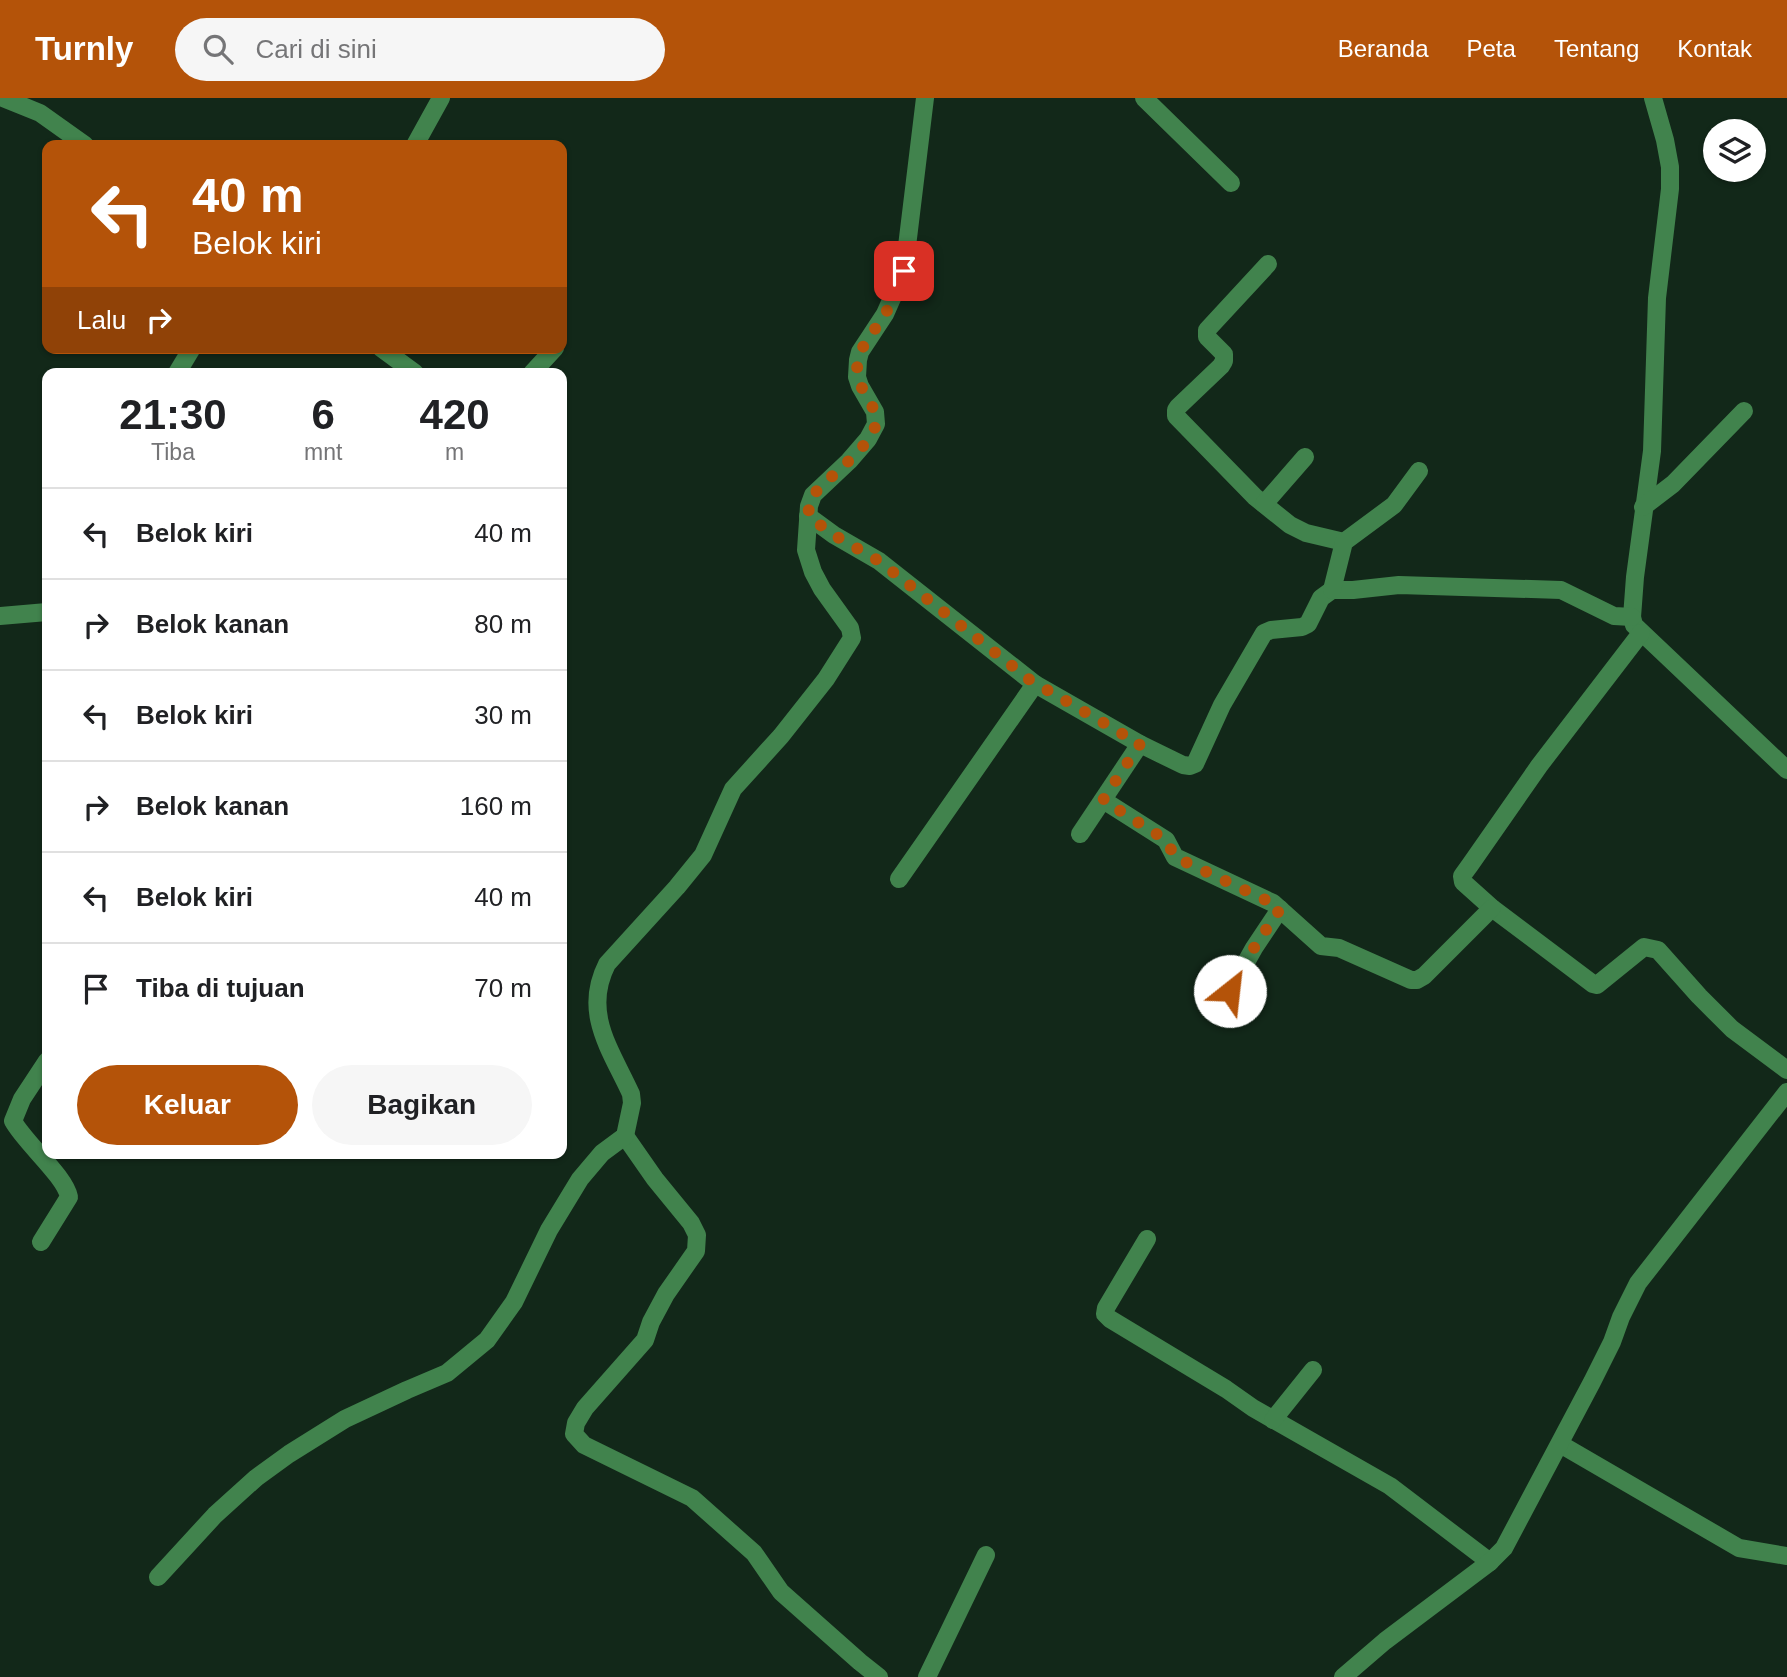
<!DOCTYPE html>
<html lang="id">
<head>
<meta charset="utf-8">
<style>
  body { margin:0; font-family:Helvetica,sans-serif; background:#f6f6f6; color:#202124; height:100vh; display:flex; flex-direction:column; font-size:26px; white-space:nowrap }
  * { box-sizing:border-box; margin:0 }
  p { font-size:23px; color:#757577 }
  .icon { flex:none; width:38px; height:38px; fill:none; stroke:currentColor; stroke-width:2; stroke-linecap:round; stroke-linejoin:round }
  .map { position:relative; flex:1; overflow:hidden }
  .sheet { position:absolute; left:42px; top:270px; width:525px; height:791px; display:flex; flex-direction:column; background:#fff; border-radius:14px; box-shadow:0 2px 5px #0004 }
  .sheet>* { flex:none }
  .banner { position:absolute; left:42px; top:42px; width:525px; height:214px; border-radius:14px; box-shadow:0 2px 5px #0004; background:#b45309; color:#fff; overflow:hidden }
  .controls { position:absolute; left:1703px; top:21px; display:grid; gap:14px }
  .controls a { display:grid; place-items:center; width:63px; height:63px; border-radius:50%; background:#fff; box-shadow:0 2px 5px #0004; font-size:35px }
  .pin { position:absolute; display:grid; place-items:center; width:60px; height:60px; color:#fff; margin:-30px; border-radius:14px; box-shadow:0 4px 10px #0006 }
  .me { position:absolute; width:77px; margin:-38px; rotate:29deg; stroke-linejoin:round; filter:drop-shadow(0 0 5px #0008) }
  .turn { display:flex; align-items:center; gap:24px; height:147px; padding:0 35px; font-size:32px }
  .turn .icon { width:91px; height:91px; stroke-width:2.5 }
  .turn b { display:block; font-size:49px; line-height:60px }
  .then { display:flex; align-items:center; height:66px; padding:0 35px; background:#0003; gap:14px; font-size:26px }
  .eta { display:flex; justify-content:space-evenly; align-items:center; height:119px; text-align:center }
  .eta b { font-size:42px; font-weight:700; line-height:49px }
  .cta { display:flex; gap:14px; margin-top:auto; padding:14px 35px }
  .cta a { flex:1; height:80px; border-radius:42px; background:#b45309; color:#fff; font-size:28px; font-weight:700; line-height:80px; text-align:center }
  .cta a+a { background:#f6f6f6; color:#202124 }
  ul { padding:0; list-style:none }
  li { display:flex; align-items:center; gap:21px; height:91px; padding:0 35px; border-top:2px solid #e0e0e0 }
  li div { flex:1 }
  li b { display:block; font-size:26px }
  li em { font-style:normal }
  header { display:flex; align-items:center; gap:42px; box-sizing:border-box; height:98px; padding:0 35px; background:#b45309; color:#fff }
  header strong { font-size:33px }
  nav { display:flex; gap:38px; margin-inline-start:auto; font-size:24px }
  .search { width:490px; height:63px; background:#f6f6f6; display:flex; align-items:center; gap:18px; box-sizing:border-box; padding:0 24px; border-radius:38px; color:#757577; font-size:26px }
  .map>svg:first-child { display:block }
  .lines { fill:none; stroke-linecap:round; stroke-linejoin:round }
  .minor { stroke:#41834d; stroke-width:18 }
  .route { stroke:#b45309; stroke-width:12; stroke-dasharray:0 21.6 }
</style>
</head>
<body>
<header>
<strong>Turnly</strong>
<div class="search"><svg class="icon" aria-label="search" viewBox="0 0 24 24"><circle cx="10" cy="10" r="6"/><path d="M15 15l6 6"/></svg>Cari di sini</div>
<nav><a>Beranda</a><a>Peta</a><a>Tentang</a><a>Kontak</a></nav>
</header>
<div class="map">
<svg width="1787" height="1579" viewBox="0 0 1787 1579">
  <rect width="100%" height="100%" fill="#122819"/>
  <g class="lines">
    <g class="minor">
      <path d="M 3,0 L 40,15 L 85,47"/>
      <path d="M 1144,0 L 1231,85"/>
      <path d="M 1653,0 L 1665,42 L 1670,69 L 1670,91 L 1657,200 L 1652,353 L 1635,479 L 1632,519 L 1634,527 L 1787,672"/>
      <path d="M 415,47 L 441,0"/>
      <path d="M 1268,166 L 1207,232 L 1207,239 L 1224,256 L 1224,263 L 1221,268 L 1178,309 L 1176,312 L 1176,318 L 1255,399 L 1290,427 L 1306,435 L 1344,444"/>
      <path d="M 381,250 L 415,275"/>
      <path d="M 177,275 L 192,250"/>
      <path d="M 532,275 L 555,250"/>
      <path d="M 1264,406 L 1305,359"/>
      <path d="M 1643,409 L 1673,386 L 1744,313"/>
      <path d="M 808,418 L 834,437 L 879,463 L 1035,586 L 1140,646 L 1183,667 L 1190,668 L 1195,666 L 1222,607 L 1264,535 L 1271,532 L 1302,529 L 1308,526 L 1321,500 L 1332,492 L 1353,492 L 1399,487 L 1561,492 L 1614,518 L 1632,519"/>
      <path d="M 1332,492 L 1344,444 L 1394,407 L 1419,373"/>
      <path d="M 0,518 L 47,514"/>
      <path d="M 1641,535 L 1539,668 L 1470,767 L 1462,778 L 1463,784 L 1492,810 L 1593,886 L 1597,887 L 1644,849 L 1658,852 L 1699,898 L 1732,931 L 1787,972"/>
      <path d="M 1103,702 L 1166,742 L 1175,759 L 1273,805 L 1321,848 L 1339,850 L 1411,882 L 1417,882 L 1424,878 L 1492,810"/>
      <path d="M 1080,736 L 1140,646"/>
      <path d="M 899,781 L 1035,586"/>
      <path d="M 1230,893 L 1254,850 L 1280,811"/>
      <path d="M 625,1038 L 655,1081 L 691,1125 L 697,1137 L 696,1153 L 666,1196 L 651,1224 L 645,1242 L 585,1310 L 576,1325 L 574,1336 L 584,1347 L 692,1400 L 754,1455 L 781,1494 L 860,1564 L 879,1579"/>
      <path d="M 1147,1141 L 1106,1210 L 1105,1216 L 1110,1221 L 1226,1291 L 1253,1310 L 1390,1388 L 1490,1464"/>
      <path d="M 41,1144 L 69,1099 C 65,1078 25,1045 13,1023 L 22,1001 L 47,963"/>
      <path d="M 1273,1322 L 1313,1272"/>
      <path d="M 1560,1346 L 1739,1450 L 1787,1458"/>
      <path d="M 158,1479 L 215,1417 L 256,1380 L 289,1356 L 345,1321 L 407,1292 L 447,1275 L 487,1242 L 514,1204 L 549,1132 L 580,1081 L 602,1055 L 625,1038 L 632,1005 L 631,996 C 611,952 582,915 607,866 L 677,789 L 703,757 L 733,691 L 781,638 L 826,581 L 852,540 L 850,530 L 822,491 L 813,474 L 806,452 L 809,408 L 813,397 L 849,363 L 868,341 L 876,326 L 875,314 L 860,288 L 857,279 L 858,262 L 860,254 L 885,216 L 904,173 L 925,0"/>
      <path d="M 927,1579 L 986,1457"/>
      <path d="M 1343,1579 L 1385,1543 L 1490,1464 L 1504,1450 L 1592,1284 L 1612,1244 L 1621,1219 L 1638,1185 L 1787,994"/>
    </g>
  </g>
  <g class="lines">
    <path class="route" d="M 904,173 C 900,188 892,204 884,218 C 876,231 863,244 859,259 C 849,291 883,308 875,329 C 866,353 830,377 813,397 L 810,402 L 808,418 L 834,437 L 879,463 L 1030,582 L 1140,646 L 1103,702 L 1166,742 L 1175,759 L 1272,805 L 1280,811 L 1254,850 L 1230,893"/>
  </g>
</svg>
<div class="controls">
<a><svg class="icon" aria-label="layers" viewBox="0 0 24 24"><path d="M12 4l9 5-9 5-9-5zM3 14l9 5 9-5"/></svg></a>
</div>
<div class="pin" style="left:904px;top:173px;background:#d93025"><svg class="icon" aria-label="arrive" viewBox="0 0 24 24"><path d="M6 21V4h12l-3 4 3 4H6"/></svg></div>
<svg class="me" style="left:1230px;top:893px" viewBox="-20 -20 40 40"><circle r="19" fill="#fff"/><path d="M0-13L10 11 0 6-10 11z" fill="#b45309"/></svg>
<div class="banner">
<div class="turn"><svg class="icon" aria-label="left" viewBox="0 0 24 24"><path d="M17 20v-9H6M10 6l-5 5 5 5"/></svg><div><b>40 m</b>Belok kiri</div></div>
<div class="then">Lalu<svg class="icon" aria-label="right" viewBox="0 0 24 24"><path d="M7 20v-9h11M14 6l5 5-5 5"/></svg></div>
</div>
<section class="sheet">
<div class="eta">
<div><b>21:30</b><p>Tiba</p></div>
<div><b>6</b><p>mnt</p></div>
<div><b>420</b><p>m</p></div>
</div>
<ul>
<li><svg class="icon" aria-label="left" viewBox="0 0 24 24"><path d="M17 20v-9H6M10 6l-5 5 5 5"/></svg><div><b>Belok kiri</b></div><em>40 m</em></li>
<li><svg class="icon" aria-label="right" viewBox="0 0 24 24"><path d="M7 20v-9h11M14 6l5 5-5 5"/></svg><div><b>Belok kanan</b></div><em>80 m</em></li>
<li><svg class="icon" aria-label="left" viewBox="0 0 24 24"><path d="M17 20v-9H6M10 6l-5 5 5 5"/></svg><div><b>Belok kiri</b></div><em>30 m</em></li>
<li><svg class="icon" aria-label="right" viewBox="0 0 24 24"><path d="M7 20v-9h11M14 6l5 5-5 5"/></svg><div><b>Belok kanan</b></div><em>160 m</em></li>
<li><svg class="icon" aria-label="left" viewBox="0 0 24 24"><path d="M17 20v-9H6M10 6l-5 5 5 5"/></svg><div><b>Belok kiri</b></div><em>40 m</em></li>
<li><svg class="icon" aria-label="arrive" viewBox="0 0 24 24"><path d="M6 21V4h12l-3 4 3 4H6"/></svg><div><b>Tiba di tujuan</b></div><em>70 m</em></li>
</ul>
<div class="cta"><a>Keluar</a><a>Bagikan</a></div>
</section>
</div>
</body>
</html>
